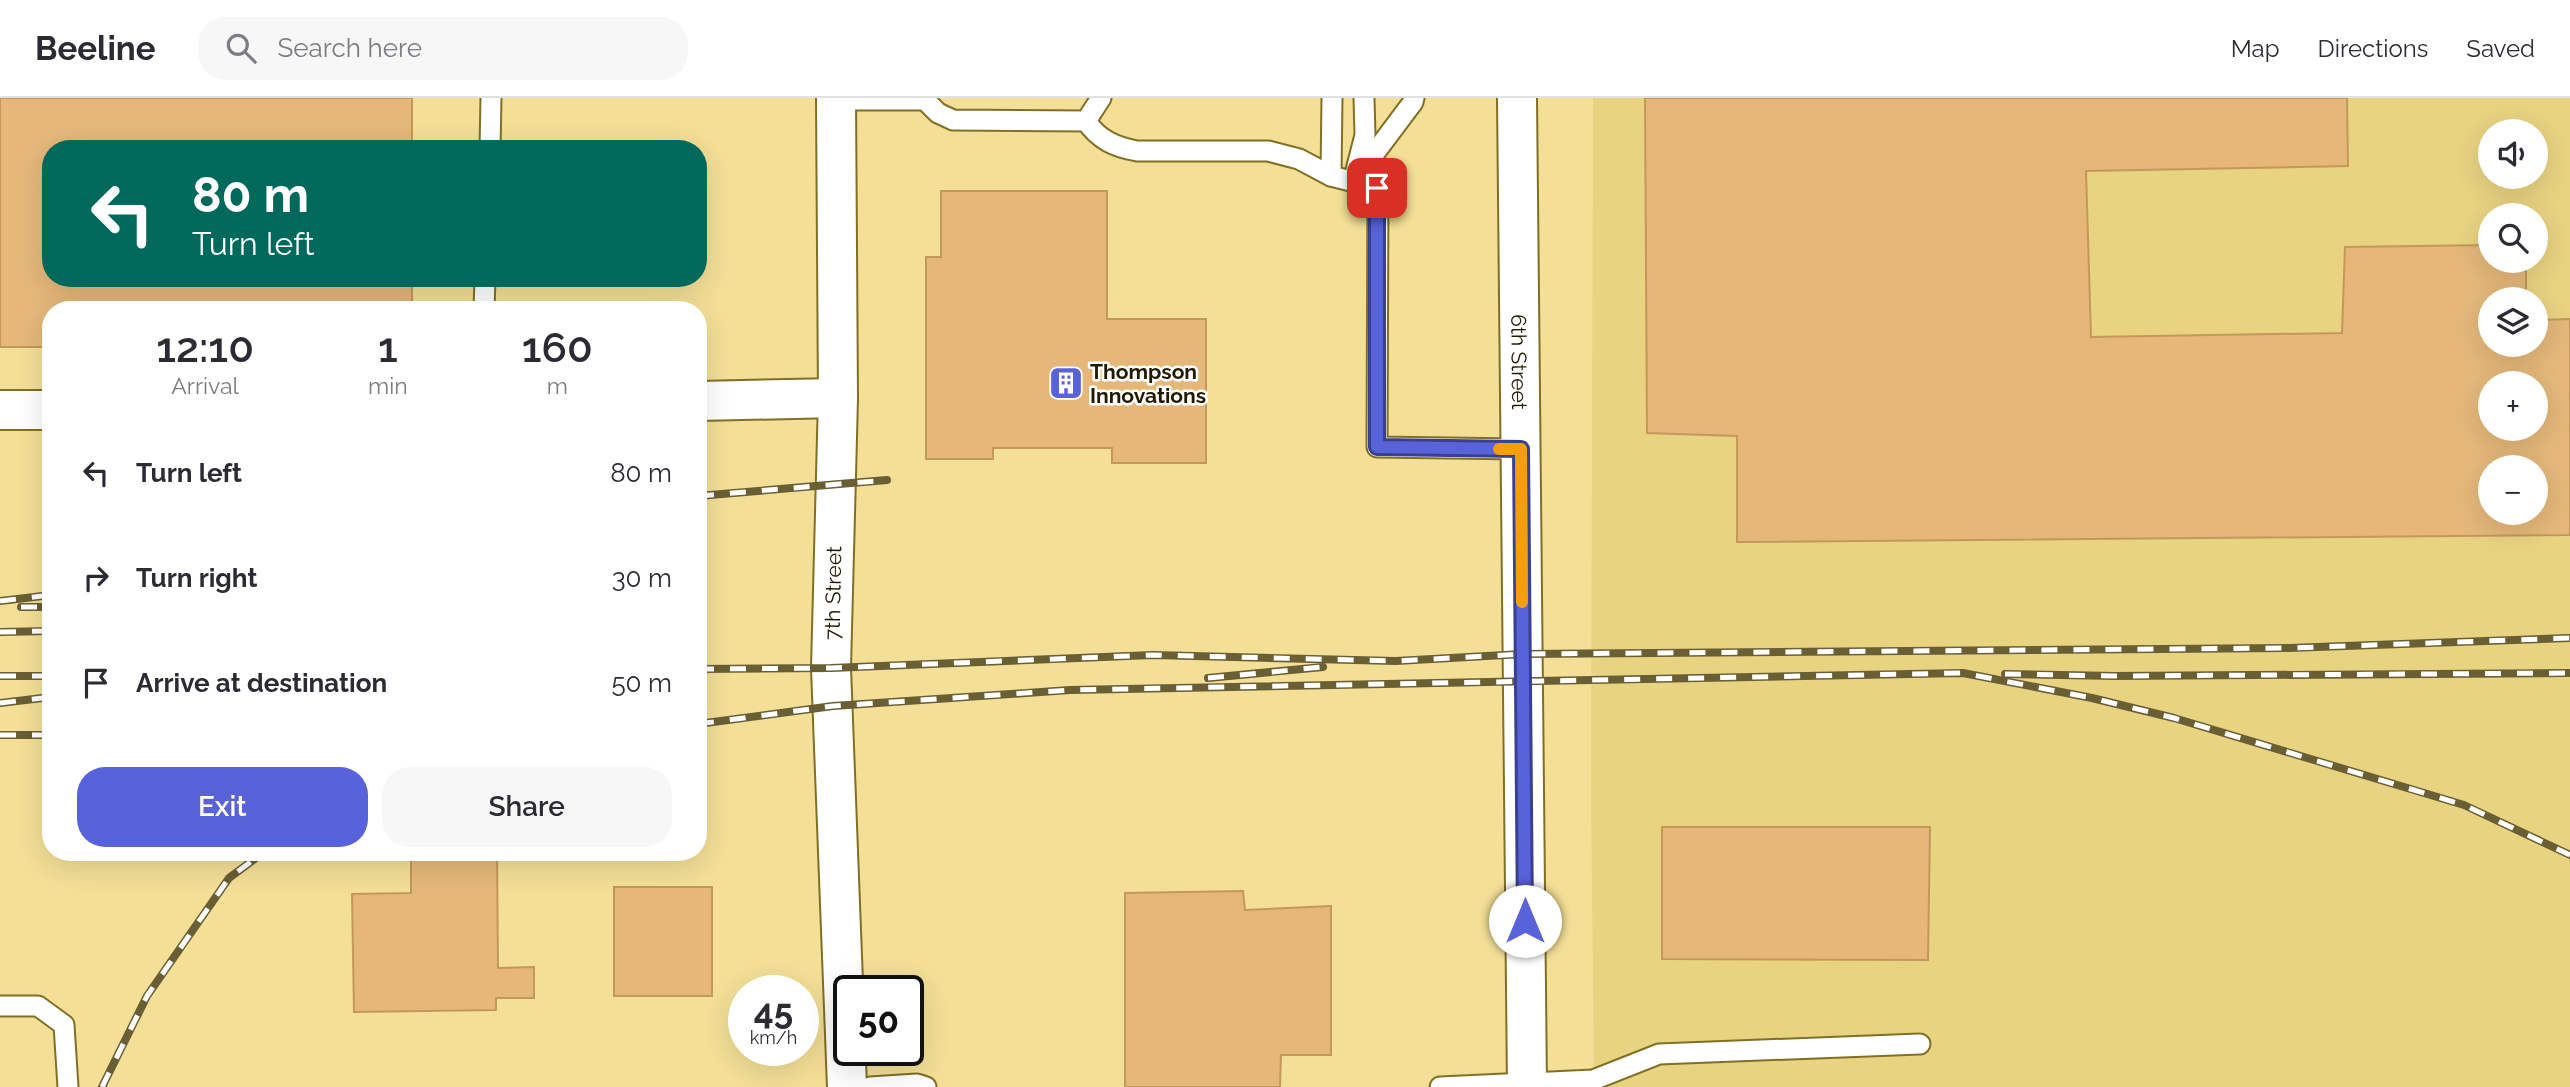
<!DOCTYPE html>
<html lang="en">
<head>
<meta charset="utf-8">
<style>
  body { margin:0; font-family:Raleway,sans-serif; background:#f7f7f7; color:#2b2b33; height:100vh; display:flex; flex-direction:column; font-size:26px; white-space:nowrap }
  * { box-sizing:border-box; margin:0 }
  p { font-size:23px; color:#7c7c81 }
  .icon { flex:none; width:38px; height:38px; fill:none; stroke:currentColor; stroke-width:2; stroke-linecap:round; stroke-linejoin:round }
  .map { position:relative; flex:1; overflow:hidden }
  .details { position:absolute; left:42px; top:203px; width:665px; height:560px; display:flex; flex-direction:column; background:#fff; border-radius:28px; box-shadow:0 7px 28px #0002 }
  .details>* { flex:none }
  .banner { position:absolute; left:42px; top:42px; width:665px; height:147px; border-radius:28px; box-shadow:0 7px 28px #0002; background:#00695c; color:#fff; overflow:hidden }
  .tools { position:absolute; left:2478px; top:21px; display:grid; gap:14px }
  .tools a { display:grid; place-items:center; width:70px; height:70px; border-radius:50%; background:#fff; box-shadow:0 7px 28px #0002; font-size:35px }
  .speed { position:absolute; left:728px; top:877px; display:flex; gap:14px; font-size:35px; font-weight:700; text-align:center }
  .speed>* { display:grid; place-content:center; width:91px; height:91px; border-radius:50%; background:#fff; box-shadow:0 7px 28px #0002; line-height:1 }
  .speed small { font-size:18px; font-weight:400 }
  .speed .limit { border:4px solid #111; border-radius:10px; background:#fff; color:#111 }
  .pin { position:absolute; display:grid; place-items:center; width:60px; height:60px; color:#fff; margin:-30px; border-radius:14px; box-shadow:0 4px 10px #0006 }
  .me { position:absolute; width:77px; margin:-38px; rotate:0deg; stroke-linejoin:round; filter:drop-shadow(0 0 5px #0008) }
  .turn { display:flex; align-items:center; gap:24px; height:147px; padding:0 35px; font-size:32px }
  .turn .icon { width:91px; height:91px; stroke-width:2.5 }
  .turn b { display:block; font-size:49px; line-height:60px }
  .eta { display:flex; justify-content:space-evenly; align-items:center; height:119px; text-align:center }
  .eta b { font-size:42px; font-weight:600; line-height:49px }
  .primary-button { display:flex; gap:14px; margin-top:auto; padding:14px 35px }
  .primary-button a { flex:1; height:80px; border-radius:28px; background:#5862d9; color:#fff; font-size:28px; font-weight:600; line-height:80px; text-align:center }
  .primary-button a+a { background:#f7f7f7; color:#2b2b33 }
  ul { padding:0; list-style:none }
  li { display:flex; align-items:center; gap:21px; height:105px; padding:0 35px }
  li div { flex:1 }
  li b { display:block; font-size:26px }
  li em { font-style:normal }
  header { display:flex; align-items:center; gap:42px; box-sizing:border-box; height:98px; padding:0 35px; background:#fff; border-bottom:2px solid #e1e1e2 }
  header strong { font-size:33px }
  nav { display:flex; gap:38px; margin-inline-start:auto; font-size:24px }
  .search { width:490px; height:63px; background:#f7f7f7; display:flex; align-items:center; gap:18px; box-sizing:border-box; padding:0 24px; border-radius:28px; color:#7c7c81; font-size:26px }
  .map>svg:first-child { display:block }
  .built { fill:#e8d381; fill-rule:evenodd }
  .building { fill:#e5b87a; stroke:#c3985a; stroke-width:2; fill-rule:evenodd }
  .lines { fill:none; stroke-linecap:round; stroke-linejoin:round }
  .service-casing { stroke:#816f25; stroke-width:23 }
  .minor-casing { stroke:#816f25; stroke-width:42 }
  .secondary-casing { stroke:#816f25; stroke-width:42 }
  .service { stroke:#fff; stroke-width:19 }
  .minor { stroke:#fff; stroke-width:38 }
  .secondary { stroke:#fff; stroke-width:38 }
  .rail-casing { stroke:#6a5e35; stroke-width:8 }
  .rail { stroke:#fff; stroke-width:5; stroke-dasharray:16; stroke-linecap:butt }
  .route-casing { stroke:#39408d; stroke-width:18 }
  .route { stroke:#5862d9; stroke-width:12 }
  .slow { stroke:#f59e0b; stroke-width:12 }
  .labels { text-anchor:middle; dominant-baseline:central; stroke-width:5; stroke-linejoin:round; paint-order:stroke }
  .street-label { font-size:21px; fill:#201900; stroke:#fff }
  .poi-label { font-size:21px; font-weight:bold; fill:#201900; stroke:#fff; text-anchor:start }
</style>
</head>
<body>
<header>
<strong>Beeline</strong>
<div class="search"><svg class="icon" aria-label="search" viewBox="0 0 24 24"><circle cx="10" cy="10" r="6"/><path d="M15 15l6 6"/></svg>Search here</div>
<nav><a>Map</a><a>Directions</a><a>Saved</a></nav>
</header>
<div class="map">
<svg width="2570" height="989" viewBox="0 0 2570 989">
  <rect width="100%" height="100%" fill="#f3df96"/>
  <path class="built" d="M 1593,0 L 2570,0 L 2570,989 L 1594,989 L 1591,687 ZM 2490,33 L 2536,33 L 2536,79 L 2490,79 ZM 2490,117 L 2536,117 L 2536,163 L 2490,163 ZM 2490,201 L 2536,201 L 2536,247 L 2490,247 ZM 2490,285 L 2536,285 L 2536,331 L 2490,331 ZM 2490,369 L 2536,369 L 2536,415 L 2490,415 Z"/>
  <g class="building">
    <path d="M 0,0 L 412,0 L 412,51 L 51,51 L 51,180 L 412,180 L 412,212 L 51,212 L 51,249 L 0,249 Z"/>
    <path d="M 1645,0 L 2347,0 L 2348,68 L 2086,73 L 2091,239 L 2342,235 L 2345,149 L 2490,147 L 2490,163 L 2526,163 L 2526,201 L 2490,201 L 2490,247 L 2536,247 L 2536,222 L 2570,221 L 2570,437 L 1737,444 L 1737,338 L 1647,335 ZM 2490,285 L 2536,285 L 2536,331 L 2490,331 ZM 2490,369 L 2536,369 L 2536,415 L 2490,415 Z"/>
    <path d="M 941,93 L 1107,93 L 1107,221 L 1206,221 L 1206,365 L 1112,365 L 1112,350 L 993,350 L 993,361 L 926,361 L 926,159 L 941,159 Z"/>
    <path d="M 1662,729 L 1930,729 L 1928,862 L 1662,861 Z"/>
    <path d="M 411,754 L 497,754 L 498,870 L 534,869 L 534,900 L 496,900 L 496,912 L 354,914 L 352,796 L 411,795 Z"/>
    <rect x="614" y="789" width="98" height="109"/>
    <path d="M 1243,793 L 1245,812 L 1331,808 L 1331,957 L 1281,957 L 1280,989 L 1125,989 L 1125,795 Z"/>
  </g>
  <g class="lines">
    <g class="service-casing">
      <g id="service">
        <path d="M 836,2 L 925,2 L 938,15 L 953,22 L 1086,23 C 1099,42 1115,49 1137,53 L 1268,53 L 1299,61 L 1331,78 L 1378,90 L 1377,349 L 1521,351"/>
        <path d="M 1086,23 L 1101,0"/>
        <path d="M 490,51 L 491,0"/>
        <path d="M 1356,72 L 1365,37 L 1364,0"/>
        <path d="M 1331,78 L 1332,0"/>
        <path d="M 1353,84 L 1413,4 L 1414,0"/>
        <path d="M 484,212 L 485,180"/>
        <path d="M 0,908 L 38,908 L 64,927 L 68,989"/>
        <path d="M 870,989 L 917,986 L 926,989"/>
        <path d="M 1440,989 L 1593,982 L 1659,956 L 1920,946"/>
      </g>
    </g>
    <g class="minor-casing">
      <g id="minor">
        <path d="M 836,0 L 838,300 L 831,570 L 847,989"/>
        <path d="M 698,303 L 838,300"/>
        <path d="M 0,312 L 51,312"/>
      </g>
    </g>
    <g class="secondary-casing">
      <g id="secondary">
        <path id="s1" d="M 1517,0 L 1527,989"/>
      </g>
    </g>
    <use href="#service" class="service"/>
    <use href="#minor" class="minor"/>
    <use href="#secondary" class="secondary"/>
    <g class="rail-casing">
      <g id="rail">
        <path d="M 698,398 L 887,382"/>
        <path d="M 0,503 L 51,497"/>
        <path d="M 21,509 L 51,509"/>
        <path d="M 0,534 L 51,533"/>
        <path d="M 698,571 L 831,570 L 1153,557 L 1396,563 L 1523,556 L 2289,550 L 2570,540"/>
        <path d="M 2005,576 L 2116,578 L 2570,575"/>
        <path d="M 0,578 L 51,578"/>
        <path d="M 1208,580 L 1323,569"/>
        <path d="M 0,605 L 51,599"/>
        <path d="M 698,626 L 833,608 L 1070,592 L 1963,575 L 2092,600 L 2174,620 L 2464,707 L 2570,757"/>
        <path d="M 0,637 L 51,637"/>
        <path d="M 102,989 L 147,898 L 229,780 L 264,754"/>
      </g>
    </g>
    <use href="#rail" class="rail"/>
  </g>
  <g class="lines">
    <g class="route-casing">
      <path id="route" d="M 1377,90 L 1377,349 L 1521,351 L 1525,823"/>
    </g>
    <use href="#route" class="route"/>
    <path class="slow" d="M 1499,351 L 1521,351 L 1522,504"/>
  </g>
  <defs>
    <g id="building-square" transform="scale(1.75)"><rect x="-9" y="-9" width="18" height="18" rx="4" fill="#5862d9" stroke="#fff"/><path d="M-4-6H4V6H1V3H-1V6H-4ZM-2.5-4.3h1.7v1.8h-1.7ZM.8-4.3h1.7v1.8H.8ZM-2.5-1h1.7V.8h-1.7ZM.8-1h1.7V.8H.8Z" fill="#fff"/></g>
  </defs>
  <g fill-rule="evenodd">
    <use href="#building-square" x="1066" y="285"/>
  </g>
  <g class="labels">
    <g class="street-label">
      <text stroke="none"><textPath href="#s1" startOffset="264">6th Street</textPath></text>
      <text transform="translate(833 495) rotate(-89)">7th Street</text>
    </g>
    <g class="poi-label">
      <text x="1090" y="273">Thompson<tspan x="1090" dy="24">Innovations</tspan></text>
    </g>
  </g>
</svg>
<div class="tools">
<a><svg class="icon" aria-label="sound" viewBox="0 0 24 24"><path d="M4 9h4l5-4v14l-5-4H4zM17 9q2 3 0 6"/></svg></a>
<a><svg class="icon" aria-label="search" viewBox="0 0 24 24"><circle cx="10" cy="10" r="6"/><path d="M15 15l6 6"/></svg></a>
<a><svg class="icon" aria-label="layers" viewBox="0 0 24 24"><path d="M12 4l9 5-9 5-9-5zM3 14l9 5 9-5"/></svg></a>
<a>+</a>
<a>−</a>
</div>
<div class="speed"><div>45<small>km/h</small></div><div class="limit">50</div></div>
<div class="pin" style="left:1377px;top:90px;background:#d93025"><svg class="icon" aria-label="arrive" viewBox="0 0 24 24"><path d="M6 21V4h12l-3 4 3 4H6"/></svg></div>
<svg class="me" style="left:1525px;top:823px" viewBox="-20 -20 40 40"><circle r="19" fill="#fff"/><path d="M0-13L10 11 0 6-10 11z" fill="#5862d9"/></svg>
<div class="banner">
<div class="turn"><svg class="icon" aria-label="left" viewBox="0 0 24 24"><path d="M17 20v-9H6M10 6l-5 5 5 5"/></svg><div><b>80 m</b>Turn left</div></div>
</div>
<section class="details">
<div class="eta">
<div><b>12:10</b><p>Arrival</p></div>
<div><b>1</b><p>min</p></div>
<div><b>160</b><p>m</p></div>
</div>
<ul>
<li><svg class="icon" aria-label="left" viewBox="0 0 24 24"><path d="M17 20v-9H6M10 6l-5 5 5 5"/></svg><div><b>Turn left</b></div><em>80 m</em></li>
<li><svg class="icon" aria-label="right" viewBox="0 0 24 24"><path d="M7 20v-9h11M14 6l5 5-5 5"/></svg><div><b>Turn right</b></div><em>30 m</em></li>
<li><svg class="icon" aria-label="arrive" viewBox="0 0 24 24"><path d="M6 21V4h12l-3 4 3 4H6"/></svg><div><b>Arrive at destination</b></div><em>50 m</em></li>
</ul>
<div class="primary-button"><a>Exit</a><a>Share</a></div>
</section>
</div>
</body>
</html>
